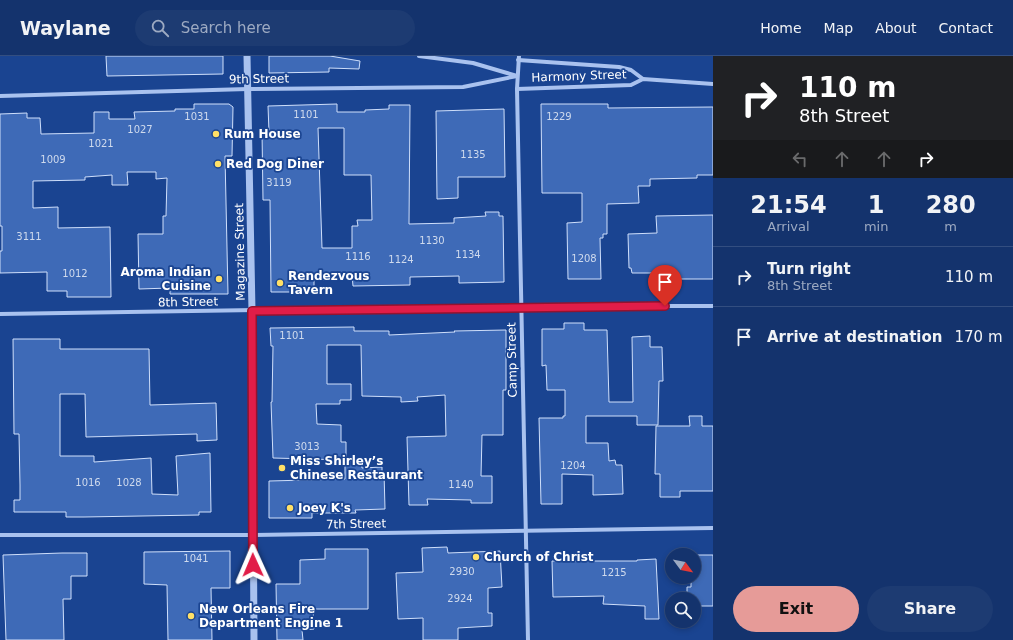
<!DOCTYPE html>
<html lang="en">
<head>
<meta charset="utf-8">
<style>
  body { margin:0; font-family:"DejaVu Sans",sans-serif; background:#1d3b72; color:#f1f3f6; height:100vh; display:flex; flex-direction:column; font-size:15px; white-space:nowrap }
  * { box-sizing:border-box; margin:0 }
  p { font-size:13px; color:#9daac2 }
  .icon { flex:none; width:22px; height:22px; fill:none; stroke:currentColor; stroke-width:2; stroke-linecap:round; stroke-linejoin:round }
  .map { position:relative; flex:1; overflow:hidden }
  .panel { display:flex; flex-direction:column; background:#14336d; width:300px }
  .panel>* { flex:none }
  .banner { background:#202124; color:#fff; overflow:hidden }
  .needle { width:26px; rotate:122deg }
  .buttons { position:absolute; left:665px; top:492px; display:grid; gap:8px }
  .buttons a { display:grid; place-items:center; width:36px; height:36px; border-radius:50%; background:#14336d; box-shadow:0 2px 6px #0003,0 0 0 1px #334e80; font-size:20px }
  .pin { position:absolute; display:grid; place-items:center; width:34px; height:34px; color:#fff; margin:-41px -17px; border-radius:50% 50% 50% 0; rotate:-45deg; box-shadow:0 0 4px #0007 }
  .pin .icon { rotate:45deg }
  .me { position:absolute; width:44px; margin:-22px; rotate:359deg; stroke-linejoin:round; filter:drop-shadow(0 0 3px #0008) }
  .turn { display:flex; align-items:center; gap:14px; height:84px; padding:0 20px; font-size:18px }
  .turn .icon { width:52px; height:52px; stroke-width:2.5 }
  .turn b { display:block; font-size:28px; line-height:34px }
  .lanes { display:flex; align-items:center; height:38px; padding:0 20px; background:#0003; justify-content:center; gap:20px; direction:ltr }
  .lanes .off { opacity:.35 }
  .eta { display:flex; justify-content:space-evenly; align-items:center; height:68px; text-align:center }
  .eta b { font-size:24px; font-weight:800; line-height:28px }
  .button { display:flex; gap:8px; margin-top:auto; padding:8px 20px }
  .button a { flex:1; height:46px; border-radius:24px; background:#e69b98; color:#111; font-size:16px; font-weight:800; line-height:46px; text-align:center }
  .button a+a { background:#1d3b72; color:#f1f3f6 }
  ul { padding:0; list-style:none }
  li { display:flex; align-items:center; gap:12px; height:60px; padding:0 20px; border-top:1px solid #334e80 }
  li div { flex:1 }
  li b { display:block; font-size:15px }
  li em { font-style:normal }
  header { display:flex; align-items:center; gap:24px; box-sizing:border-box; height:56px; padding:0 20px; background:#14336d; border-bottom:1px solid #334e80 }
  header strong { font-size:19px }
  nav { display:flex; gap:22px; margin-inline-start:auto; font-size:14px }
  .search { width:280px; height:36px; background:#1d3b72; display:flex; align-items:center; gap:10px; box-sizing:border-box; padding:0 14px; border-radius:22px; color:#9daac2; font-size:15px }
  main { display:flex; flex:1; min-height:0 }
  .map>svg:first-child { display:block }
  .building { fill:#3e6ab7; stroke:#cfdffb; fill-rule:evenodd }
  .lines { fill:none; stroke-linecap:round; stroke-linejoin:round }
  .minor { stroke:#a9c2ef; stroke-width:4 }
  .tertiary { stroke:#a9c2ef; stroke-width:7 }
  .route-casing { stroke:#92132f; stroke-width:10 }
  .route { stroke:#e11d48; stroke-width:7 }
  .poi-dot { fill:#ffe067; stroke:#1a4491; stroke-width:1.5 }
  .labels { text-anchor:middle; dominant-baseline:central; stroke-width:3.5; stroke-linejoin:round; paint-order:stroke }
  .number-label { font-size:10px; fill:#cfdaed }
  .street-label { font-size:12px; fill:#fff; stroke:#1a4491 }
  .poi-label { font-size:12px; font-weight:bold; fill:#fff; stroke:#1a4491; text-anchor:start }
</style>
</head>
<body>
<header>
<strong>Waylane</strong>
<div class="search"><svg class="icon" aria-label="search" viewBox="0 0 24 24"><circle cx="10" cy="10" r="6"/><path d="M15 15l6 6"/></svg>Search here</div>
<nav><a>Home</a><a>Map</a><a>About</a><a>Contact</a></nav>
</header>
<main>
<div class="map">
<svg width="713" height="584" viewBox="0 0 713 584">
  <rect width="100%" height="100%" fill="#1a4491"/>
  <g class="building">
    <path d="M 106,0 L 223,0 L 223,18 L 107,20 Z"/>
    <path d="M 269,0 L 330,0 L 360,5 L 359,13 L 329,12 L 329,16 L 269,17 Z"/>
    <path d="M 194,48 L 229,48 L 233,51 L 232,100 L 225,100 L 228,238 L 170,238 L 170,232 L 139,233 L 138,178 L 163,178 L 163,160 L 166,160 L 167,122 L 156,123 L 156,116 L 127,116 L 128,129 L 112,129 L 112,119 L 85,121 L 85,124 L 33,125 L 33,152 L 58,151 L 58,172 L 110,171 L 111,241 L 67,241 L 67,235 L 47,235 L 47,216 L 0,217 L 0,195 L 2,195 L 2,170 L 0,170 L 0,58 L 27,57 L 27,62 L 40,62 L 41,78 L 94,77 L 94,56 L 109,56 L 109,63 L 135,63 L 134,56 L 175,55 L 175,53 L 194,53 Z"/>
    <path d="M 337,48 L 337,56 L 365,56 L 365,54 L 389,53 L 389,49 L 410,49 L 409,168 L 454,167 L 454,162 L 486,160 L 485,156 L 499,156 L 499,160 L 503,160 L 504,226 L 459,227 L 459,220 L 410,221 L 410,229 L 353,230 L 352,219 L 328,219 L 328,224 L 314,224 L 314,231 L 311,231 L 311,236 L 271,236 L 270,144 L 263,144 L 262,76 L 269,76 L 268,50 ZM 318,72 L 344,72 L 344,119 L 371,119 L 372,164 L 357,164 L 358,170 L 352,170 L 352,192 L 322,192 Z"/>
    <path d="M 541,48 L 608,48 L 608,52 L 713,51 L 713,119 L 697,119 L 697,122 L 650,123 L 650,130 L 638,130 L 639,147 L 607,148 L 607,178 L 603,178 L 603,182 L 600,182 L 601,223 L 568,223 L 567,167 L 582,166 L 582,137 L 542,137 Z"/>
    <path d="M 504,53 L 505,121 L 458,121 L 458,142 L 437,143 L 436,55 Z"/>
    <path d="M 713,159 L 713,223 L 657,223 L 657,217 L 632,217 L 631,212 L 629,212 L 628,178 L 657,177 L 656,160 Z"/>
    <path d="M 564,267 L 584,267 L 584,274 L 607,274 L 609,346 L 633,346 L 632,281 L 650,280 L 650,291 L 662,291 L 663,325 L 659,325 L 658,369 L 637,369 L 637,360 L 586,360 L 586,387 L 608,387 L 609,405 L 615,404 L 616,409 L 622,409 L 623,438 L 593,439 L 593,419 L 562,418 L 562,448 L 541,448 L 539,362 L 563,362 L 563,360 L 565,360 L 565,334 L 547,334 L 546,309 L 542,310 L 542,273 L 564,273 Z"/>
    <path d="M 354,271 L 354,275 L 389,275 L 389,279 L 455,276 L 454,275 L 506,274 L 506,334 L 503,334 L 503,379 L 482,379 L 481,420 L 492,420 L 492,447 L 471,447 L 471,444 L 427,443 L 428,449 L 409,449 L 407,381 L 446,380 L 445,339 L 417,341 L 418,345 L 401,346 L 401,341 L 362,340 L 361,289 L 327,289 L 327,328 L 351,328 L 351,344 L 340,344 L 340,348 L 316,348 L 317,368 L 341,369 L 341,386 L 346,386 L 346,404 L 273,402 L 271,346 L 272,346 L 273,290 L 271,290 L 270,272 Z"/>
    <path d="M 13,283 L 60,283 L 60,293 L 149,293 L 150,349 L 216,347 L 217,384 L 197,385 L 197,378 L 86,381 L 85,338 L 60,338 L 60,400 L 94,400 L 94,406 L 151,402 L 152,438 L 178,439 L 176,400 L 210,397 L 211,456 L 199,456 L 199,459 L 84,461 L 66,461 L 66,456 L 14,456 L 14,444 L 20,444 L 20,429 L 19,378 L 14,378 Z"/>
    <path d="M 689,360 L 702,360 L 702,370 L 713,370 L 713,435 L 680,435 L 680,441 L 660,441 L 660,418 L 655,418 L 656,370 L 690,370 Z"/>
    <path d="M 345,405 L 361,405 L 362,412 L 382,411 L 382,416 L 384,416 L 385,453 L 355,454 L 356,457 L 312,457 L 312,462 L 269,462 L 269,425 L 345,423 Z"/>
    <path d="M 447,491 L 448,497 L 500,495 L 502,531 L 488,532 L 488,557 L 492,557 L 492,570 L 458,572 L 458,584 L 423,584 L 423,562 L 398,563 L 396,517 L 423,516 L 422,492 Z"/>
    <path d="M 325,493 L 368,493 L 368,553 L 313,553 L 314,573 L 302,574 L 303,584 L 277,584 L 276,528 L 300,528 L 300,504 L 325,503 Z"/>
    <path d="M 230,495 L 230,532 L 211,532 L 212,584 L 168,584 L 167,529 L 144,528 L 144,496 Z"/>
    <path d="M 62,497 L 87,497 L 87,520 L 71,520 L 71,543 L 63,543 L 64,584 L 6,584 L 3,499 Z"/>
    <path d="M 697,499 L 713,499 L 713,550 L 694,550 L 695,543 L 687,543 L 687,531 L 691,531 L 691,521 L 694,521 L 694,517 L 697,517 Z"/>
    <path d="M 656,503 L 659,563 L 645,563 L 645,550 L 603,548 L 604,540 L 553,541 L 552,505 L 637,505 L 637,504 Z"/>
  </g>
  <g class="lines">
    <g class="minor">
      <path d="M 419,0 L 473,7 L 517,20"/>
      <path d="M 519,0 L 517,33 L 528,584"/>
      <path d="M 518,4 L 619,11 L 631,14 L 643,23"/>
      <path d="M 517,33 L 631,29 L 643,23 L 713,28"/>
      <path d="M 0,40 L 248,33 L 463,31 L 517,20"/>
      <path d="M 0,258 L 521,250 L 713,250"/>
      <path d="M 0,479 L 252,479 L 713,472"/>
    </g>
    <path class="tertiary" d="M 247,0 L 252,255 L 254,584"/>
  </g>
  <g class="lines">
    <g class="route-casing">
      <path id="route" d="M 253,509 L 252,255 L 665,250"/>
    </g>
    <use href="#route" class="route"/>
  </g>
  <g class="poi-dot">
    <circle cx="216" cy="78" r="4"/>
    <circle cx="218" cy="108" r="4"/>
    <circle cx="219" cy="223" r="4"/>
    <circle cx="280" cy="227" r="4"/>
    <circle cx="282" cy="412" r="4"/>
    <circle cx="290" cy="452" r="4"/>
    <circle cx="476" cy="501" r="4"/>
    <circle cx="191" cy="560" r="4"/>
  </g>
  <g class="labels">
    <g class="number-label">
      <text x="306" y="58">1101</text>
      <text x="197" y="60">1031</text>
      <text x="559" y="60">1229</text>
      <text x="140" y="73">1027</text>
      <text x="101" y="87">1021</text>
      <text x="473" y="98">1135</text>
      <text x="53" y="103">1009</text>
      <text x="279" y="126">3119</text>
      <text x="29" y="180">3111</text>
      <text x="432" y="184">1130</text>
      <text x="468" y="198">1134</text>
      <text x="358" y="200">1116</text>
      <text x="584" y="202">1208</text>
      <text x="401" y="203">1124</text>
      <text x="75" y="217">1012</text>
      <text x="292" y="279">1101</text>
      <text x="307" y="390">3013</text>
      <text x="573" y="409">1204</text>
      <text x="88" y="426">1016</text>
      <text x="129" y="426">1028</text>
      <text x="461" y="428">1140</text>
      <text x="196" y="502">1041</text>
      <text x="462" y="515">2930</text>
      <text x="614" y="516">1215</text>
      <text x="460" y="542">2924</text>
    </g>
    <g class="street-label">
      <text transform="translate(579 20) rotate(-2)">Harmony Street</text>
      <text transform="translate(259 23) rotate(-1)">9th Street</text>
      <text transform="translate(240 196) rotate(-91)">Magazine Street</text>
      <text transform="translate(188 246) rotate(-1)">8th Street</text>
      <text transform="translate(512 304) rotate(-91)">Camp Street</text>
      <text transform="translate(356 468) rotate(-1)">7th Street</text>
    </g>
    <g class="poi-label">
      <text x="224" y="78">Rum House</text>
      <text x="226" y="108">Red Dog Diner</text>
      <text x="211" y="216" text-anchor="end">Aroma Indian<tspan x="211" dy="14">Cuisine</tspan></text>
      <text x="288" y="220">Rendezvous<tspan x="288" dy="14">Tavern</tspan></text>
      <text x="290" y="405">Miss Shirley’s<tspan x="290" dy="14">Chinese Restaurant</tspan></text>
      <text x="298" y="452">Joey K's</text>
      <text x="484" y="501">Church of Christ</text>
      <text x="199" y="553">New Orleans Fire<tspan x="199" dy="14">Department Engine 1</tspan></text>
    </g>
  </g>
</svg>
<div class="buttons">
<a><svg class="needle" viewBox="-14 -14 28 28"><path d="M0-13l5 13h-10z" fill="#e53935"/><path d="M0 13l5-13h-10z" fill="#9daac2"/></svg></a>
<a><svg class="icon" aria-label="search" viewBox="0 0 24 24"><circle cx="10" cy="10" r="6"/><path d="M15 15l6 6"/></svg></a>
</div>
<div class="pin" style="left:665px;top:250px;background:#d93025"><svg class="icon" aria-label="arrive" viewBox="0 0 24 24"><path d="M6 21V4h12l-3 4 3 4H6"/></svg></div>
<svg class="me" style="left:253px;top:509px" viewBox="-20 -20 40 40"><path d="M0-17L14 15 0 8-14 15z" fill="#e11d48" stroke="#fff" stroke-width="4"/></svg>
</div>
<section class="panel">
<div class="banner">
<div class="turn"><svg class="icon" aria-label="right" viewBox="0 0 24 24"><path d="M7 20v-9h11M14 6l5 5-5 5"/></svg><div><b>110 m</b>8th Street</div></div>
<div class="lanes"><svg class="icon off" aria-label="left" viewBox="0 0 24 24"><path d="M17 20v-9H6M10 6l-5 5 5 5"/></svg><svg class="icon off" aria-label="ahead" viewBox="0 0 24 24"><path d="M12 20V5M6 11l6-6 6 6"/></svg><svg class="icon off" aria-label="ahead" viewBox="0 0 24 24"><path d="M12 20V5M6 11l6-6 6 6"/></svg><svg class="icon" aria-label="right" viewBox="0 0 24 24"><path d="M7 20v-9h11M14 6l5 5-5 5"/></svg></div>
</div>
<div class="eta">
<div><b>21:54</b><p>Arrival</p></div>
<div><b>1</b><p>min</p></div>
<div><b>280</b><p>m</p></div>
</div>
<ul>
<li><svg class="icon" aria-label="right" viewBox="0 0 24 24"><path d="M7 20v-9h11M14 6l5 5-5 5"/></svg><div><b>Turn right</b><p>8th Street</p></div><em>110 m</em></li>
<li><svg class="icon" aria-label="arrive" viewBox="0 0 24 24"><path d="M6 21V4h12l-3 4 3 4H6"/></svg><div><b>Arrive at destination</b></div><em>170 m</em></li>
</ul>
<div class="button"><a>Exit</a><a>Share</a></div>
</section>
</main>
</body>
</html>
